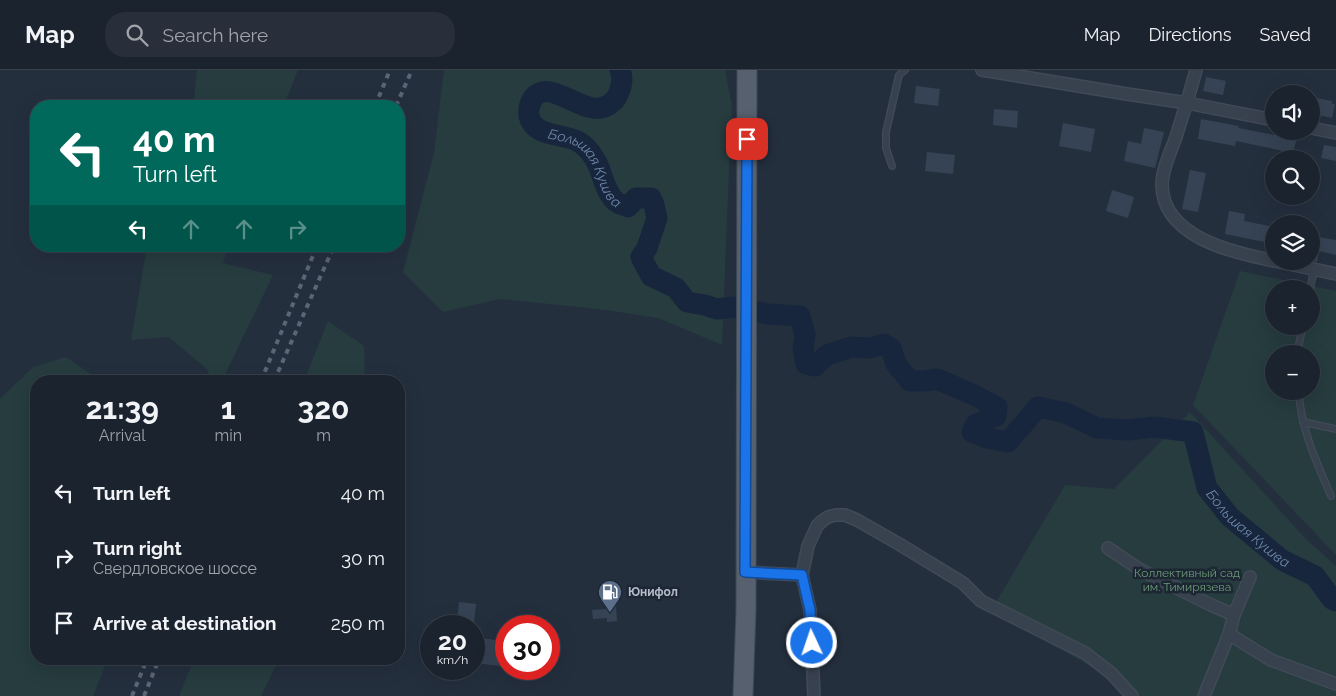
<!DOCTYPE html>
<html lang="en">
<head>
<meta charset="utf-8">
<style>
  body { margin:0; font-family:Raleway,sans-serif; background:#282f3a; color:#f1f3f6; height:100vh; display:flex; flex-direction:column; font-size:19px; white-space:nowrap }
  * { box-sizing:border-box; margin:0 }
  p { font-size:16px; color:#a0a4aa }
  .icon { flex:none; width:28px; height:28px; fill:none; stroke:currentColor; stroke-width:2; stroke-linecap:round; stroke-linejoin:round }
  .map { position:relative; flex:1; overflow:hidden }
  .side { position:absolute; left:30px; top:305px; width:375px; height:290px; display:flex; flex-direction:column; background:#1b232e; border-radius:20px; box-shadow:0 5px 20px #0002,0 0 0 1px #39404a }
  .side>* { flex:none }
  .banner { position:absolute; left:30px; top:30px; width:375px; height:152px; border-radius:20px; box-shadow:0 5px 20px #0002,0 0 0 1px #39404a; background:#00695c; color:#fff; overflow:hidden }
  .tools { position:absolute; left:1265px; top:15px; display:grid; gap:10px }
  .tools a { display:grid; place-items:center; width:55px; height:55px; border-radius:50%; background:#1b232e; box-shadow:0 5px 20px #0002,0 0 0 1px #39404a; font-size:25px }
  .speed { position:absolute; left:420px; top:545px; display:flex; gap:10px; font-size:25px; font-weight:700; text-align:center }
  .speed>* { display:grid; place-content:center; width:65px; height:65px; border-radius:50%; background:#1b232e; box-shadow:0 5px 20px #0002,0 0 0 1px #39404a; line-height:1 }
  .speed small { font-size:12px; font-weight:400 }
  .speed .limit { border:8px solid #d22; background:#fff; color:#111 }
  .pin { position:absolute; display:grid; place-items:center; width:42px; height:42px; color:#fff; margin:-21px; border-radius:10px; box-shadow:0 2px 8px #0006 }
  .me { position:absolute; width:55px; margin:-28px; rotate:357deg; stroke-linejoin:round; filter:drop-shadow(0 0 4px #0008) }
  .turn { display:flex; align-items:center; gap:18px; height:105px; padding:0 20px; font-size:22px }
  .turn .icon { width:65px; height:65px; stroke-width:2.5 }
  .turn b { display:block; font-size:35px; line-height:42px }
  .lanes { display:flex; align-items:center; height:48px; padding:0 20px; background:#0003; justify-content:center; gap:25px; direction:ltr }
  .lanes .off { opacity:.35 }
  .eta { display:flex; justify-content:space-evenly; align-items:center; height:85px; text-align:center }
  .eta b { font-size:30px; font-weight:700; line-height:35px }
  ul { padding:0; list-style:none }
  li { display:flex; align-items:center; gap:15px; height:65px; padding:0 20px }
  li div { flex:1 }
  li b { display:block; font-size:19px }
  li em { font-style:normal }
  header { display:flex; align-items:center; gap:30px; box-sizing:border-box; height:70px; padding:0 25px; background:#1b232e; border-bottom:1px solid #39404a }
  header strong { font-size:24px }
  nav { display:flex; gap:28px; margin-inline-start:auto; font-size:18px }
  .search { width:350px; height:45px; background:#282f3a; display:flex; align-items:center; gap:12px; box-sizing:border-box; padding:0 18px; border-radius:20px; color:#a0a4aa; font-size:19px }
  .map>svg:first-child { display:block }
  .green { fill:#263c3f; fill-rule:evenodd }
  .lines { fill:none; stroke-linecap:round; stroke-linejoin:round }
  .river { stroke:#17263c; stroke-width:21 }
  .building { fill:#364354 }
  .service-casing { stroke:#414a57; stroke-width:8 }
  .minor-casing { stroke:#414a57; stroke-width:14 }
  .primary-casing { stroke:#414a57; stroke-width:21 }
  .service { stroke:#38414e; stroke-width:5.5 }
  .minor { stroke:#38414e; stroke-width:11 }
  .primary { stroke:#56606e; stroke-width:19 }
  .rail { stroke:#5a6575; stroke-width:4; stroke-dasharray:5 5; stroke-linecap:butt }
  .route-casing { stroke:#114b97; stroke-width:12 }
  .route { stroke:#1a73e8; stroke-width:9 }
  .labels { text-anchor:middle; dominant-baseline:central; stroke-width:5; stroke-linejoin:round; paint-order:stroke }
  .park-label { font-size:12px; fill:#6b9a76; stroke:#1d2633 }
  .poi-label { font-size:12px; font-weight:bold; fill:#b4bcc9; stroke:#1d2633; text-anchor:start }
  .water-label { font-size:14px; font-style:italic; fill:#6d86a8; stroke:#1d2633 }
</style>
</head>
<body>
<header>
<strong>Map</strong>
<div class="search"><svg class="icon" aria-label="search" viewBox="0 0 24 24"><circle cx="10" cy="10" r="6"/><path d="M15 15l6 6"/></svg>Search here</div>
<nav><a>Map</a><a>Directions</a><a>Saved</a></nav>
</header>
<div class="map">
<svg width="1336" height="626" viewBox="0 0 1336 626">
  <rect width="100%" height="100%" fill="#242f3e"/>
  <g class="green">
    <path d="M 197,0 L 298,0 L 284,36 L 197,36 L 194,30 Z"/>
    <path d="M 444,0 L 725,0 L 732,36 L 728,124 L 722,275 L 658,248 L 606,240 L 500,229 L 443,242 L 403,202 L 434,83 Z"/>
    <path d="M 147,176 L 229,176 L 223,193 L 273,205 L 222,311 L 204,311 L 209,301 L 169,267 L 131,270 Z"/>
    <path d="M 1240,201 L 1336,221 L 1336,485 L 1193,335 ZM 1274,219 L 1311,219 L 1311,256 L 1274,256 ZM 1274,284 L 1311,284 L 1311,321 L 1274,321 Z"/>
    <path d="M 328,251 L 364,276 L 365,311 L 304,311 Z"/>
    <path d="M 66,287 L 101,311 L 36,311 L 36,589 L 108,589 L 93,626 L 0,626 L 0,329 L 33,297 Z"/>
    <path d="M 134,305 L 162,311 L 124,311 Z"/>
    <path d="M 1190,342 L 1307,470 L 1336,496 L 1336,626 L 1125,626 L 1096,599 L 991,541 L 1065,415 L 1114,419 Z"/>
    <path d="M 194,589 L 279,589 L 261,626 L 179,626 Z"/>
  </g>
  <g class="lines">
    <path class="river" id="s1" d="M 620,0 C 623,7 622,15 619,22 C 617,28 615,30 610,34 C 586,52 551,5 533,28 C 530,33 528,40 529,46 C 534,67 561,63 577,71 C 587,76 592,84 597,93 C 603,105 606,126 618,133 C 621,135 625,135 628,137 L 636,128 L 651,128 L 654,135 L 657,148 L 647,178 L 641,187 L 651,206 L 676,218 L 687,232 L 705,235 L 717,239 L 734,237 L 768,244 L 800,246 L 805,265 L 803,279 L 806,294 L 815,296 L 827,285 L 851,277 L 870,278 L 884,274 L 891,278 L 896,294 L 910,311 L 924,311 L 937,309 L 974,325 L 997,337 L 996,346 L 976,354 L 972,362 L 987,368 L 1008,372 L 1038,337 L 1066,343 L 1097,358 L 1128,360 L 1154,357 L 1193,362 L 1207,418 L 1230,447 L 1282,490 L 1315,506 L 1332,529 L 1336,531"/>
  </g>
  <g class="building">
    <path d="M 1206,7 L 1226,11 L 1223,25 L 1203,21 Z"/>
    <path d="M 916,16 L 940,19 L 938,36 L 914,33 Z"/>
    <path d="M 1316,28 L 1332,31 L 1332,34 L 1335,34 L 1332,48 L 1313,44 Z"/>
    <path d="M 994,39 L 1018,41 L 1017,58 L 993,55 Z"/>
    <path d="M 1201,49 L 1239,56 L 1238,58 L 1274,65 L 1274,63 L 1297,68 L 1293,83 L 1236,71 L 1235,76 L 1198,69 Z"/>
    <path d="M 1063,53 L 1095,59 L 1091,82 L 1059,76 Z"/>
    <path d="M 1144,58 L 1164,62 L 1155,98 L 1124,91 L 1128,71 L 1141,74 Z"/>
    <path d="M 1324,75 L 1336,77 L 1336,91 L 1321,88 Z"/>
    <path d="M 927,82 L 955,85 L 953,104 L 925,101 Z"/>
    <path d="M 1190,100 L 1206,103 L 1198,142 L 1182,139 Z"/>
    <path d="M 1112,120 L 1134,127 L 1128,148 L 1106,141 Z"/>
    <path d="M 1229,141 L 1245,144 L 1244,151 L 1274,157 L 1274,174 L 1225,164 Z"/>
    <path d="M 1311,166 L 1336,170 L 1336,185 L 1319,181 L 1317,192 L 1311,191 Z"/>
    <path d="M 459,532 L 476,534 L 474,553 L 457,551 Z"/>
    <path d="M 606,535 L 616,535 L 617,551 L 607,552 L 607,548 L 593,549 L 592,540 L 606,539 Z"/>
    <path d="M 474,567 L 503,571 L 500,596 L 474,593 Z"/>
  </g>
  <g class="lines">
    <g class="service-casing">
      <g id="service">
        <path d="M 892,96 L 886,78 L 886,62 L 899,5 L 905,0"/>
        <path d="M 1310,219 L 1314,200"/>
        <path d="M 1299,284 L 1299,274 L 1303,256"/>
        <path d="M 1299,321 C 1300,358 1317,393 1331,426"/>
        <path d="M 1303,352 L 1336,359"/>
      </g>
    </g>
    <g class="minor-casing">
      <g id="minor">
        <path d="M 982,0 L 1127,24 L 1187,33 L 1274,50"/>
        <path d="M 1196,0 C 1190,23 1183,44 1176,67 C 1171,81 1162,99 1162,115 C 1163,168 1233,182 1274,191"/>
        <path d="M 1311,58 L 1336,63"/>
        <path d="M 1275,191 L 1336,204"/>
        <path d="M 1108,478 L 1139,499 L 1211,535 L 1234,545"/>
        <path d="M 745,502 L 802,505 L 808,476 L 817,456 L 822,451 L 828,447 L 836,445 L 845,445 L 857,450 L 899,474 L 963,513 L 981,531 L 1085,583 L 1111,603 L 1132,626"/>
        <path d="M 802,505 L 810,540 L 814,626"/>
        <path d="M 1229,564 L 1271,590 L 1336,614"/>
        <path d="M 1204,626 L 1229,564 L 1234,545 L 1250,507"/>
      </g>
    </g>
    <g class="primary-casing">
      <path id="primary" d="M 743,626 L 746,540 L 747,0"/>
    </g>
    <use href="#service" class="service"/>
    <use href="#minor" class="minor"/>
    <use href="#primary" class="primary"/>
    <g class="rail">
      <path d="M 375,36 L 390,0"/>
      <path d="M 396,36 L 412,0"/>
      <path d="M 261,311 L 317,176"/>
      <path d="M 274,311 L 334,176"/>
      <path d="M 132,626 L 147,589"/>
      <path d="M 144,626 L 159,589"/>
    </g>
  </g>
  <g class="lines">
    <g class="route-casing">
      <path id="route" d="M 747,69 L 745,502 L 802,505 L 810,540 L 812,573"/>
    </g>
    <use href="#route" class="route"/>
  </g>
  <defs>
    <g id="fuel-pin" transform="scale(1.25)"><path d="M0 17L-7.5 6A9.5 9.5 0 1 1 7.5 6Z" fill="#5c6f8a" stroke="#1d2633"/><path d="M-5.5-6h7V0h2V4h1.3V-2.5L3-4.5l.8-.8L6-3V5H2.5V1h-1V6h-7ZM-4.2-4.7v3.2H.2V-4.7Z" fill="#fff"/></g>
  </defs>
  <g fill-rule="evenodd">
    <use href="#fuel-pin" x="610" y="522"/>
  </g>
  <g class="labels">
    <g class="park-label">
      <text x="1187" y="503">Коллективный сад<tspan x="1187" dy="14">им. Тимирязева</tspan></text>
    </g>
    <g class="poi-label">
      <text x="628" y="522">Юнифол</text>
    </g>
    <g class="water-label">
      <text stroke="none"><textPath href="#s1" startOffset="221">Большая Кушва</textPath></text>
      <text stroke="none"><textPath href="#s1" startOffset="1228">Большая Кушва</textPath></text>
    </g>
  </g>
</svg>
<div class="tools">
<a><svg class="icon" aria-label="sound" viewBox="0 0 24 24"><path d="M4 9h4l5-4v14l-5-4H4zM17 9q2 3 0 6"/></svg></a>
<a><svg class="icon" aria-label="search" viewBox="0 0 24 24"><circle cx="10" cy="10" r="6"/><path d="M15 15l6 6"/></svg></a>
<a><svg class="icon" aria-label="layers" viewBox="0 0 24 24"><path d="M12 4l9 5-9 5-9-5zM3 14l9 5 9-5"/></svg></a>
<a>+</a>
<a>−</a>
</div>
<div class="speed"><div>20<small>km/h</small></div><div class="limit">30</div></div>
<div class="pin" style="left:747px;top:69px;background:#d93025"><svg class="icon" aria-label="arrive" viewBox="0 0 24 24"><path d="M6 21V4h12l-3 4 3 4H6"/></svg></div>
<svg class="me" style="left:812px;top:573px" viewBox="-20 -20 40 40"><circle r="17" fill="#1a73e8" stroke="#fff" stroke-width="3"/><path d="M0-11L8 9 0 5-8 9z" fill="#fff"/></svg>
<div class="banner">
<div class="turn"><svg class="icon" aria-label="left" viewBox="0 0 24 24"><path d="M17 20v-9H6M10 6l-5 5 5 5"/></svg><div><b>40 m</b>Turn left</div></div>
<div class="lanes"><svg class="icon" aria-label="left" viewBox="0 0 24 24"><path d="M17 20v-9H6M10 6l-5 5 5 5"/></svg><svg class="icon off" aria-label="ahead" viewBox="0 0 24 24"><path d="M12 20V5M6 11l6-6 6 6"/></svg><svg class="icon off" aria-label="ahead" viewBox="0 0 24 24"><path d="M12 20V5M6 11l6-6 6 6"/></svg><svg class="icon off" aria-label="right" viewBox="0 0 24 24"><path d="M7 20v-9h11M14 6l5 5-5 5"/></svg></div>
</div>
<section class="side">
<div class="eta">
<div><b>21:39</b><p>Arrival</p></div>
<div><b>1</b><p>min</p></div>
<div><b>320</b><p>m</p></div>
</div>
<ul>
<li><svg class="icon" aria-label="left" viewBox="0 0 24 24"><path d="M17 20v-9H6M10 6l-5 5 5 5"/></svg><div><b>Turn left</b></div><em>40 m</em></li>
<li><svg class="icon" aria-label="right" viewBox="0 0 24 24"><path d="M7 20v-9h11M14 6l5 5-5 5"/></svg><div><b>Turn right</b><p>Свердловское шоссе</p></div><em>30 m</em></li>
<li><svg class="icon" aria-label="arrive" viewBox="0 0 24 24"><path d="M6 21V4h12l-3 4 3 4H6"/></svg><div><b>Arrive at destination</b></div><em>250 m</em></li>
</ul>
</section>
</div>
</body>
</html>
